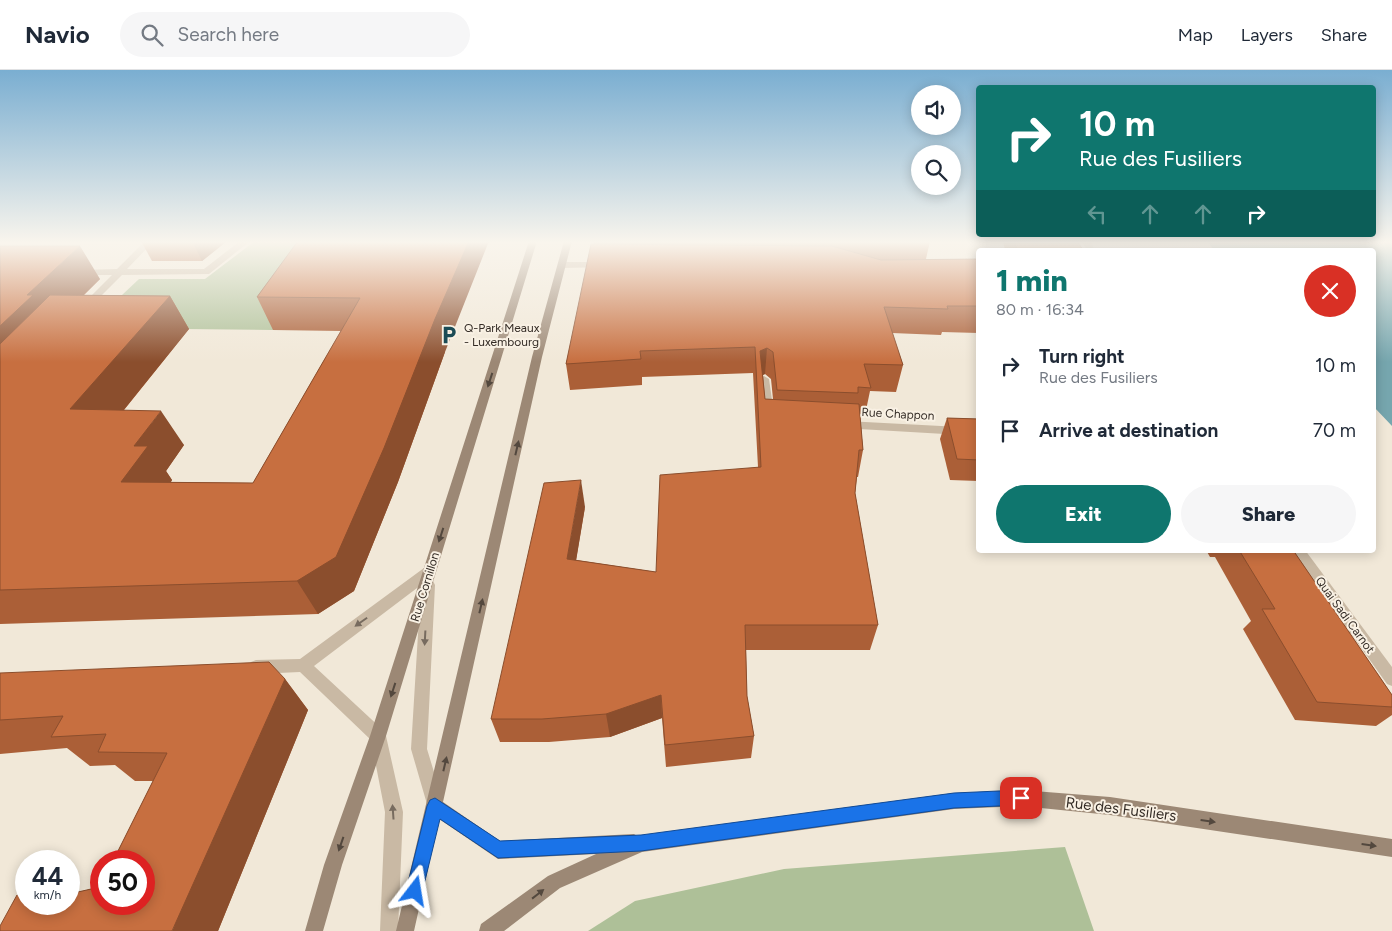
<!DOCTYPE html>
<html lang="en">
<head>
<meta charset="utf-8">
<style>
  body { margin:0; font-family:Figtree,sans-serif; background:#f6f6f7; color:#1f2937; height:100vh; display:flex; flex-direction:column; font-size:19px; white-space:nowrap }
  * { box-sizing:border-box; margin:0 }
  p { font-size:16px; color:#747a83 }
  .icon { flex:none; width:28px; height:28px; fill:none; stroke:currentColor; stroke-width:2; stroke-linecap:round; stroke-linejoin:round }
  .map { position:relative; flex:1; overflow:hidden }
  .side { position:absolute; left:976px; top:178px; width:400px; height:305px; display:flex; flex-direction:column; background:#fff; border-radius:5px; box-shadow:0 2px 12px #0003 }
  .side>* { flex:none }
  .banner { position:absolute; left:976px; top:15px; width:400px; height:152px; border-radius:5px; box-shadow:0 2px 12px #0003; background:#0f766e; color:#fff; overflow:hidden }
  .buttons { position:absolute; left:911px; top:15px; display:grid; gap:10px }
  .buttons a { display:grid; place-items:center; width:50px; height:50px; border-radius:50%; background:#fff; box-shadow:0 2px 12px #0003; font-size:25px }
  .speed { position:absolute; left:15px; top:780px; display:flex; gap:10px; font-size:25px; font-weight:700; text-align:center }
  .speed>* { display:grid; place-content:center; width:65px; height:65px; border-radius:50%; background:#fff; box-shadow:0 2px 12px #0003; line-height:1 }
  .speed small { font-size:12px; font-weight:400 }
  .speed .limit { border:8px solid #d22; background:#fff; color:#111 }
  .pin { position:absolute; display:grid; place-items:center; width:42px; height:42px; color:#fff; margin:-21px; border-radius:10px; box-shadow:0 2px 8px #0006 }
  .me { position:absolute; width:55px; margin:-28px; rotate:14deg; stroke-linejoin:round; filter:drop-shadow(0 0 4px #0008) }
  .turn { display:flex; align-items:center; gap:18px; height:105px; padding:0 20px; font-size:22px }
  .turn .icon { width:65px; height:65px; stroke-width:2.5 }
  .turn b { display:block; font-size:35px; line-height:42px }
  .lanes { display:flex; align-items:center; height:48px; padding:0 20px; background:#0003; justify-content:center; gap:25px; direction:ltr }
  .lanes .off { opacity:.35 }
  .round { display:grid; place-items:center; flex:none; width:52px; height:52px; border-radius:26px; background:#f6f6f7 }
  .head { display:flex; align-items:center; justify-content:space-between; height:85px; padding:0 20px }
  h1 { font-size:30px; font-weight:800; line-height:38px; color:#0f766e }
  .cta { display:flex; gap:10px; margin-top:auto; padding:10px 20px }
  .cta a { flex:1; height:58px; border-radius:30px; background:#0f766e; color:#fff; font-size:20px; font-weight:800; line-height:58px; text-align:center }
  .cta a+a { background:#f6f6f7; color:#1f2937 }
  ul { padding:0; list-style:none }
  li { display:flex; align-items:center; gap:15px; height:65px; padding:0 20px }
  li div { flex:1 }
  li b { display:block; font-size:19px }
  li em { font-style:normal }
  header { display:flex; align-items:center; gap:30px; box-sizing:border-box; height:70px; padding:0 25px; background:#fff; border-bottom:1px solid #e0e1e3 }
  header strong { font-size:24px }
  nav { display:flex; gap:28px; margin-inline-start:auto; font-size:18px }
  .search { width:350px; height:45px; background:#f6f6f7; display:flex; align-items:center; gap:12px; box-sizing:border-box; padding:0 18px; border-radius:28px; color:#747a83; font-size:19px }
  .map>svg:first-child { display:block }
  .green { fill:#aec098 }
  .water { fill:#76a6ae }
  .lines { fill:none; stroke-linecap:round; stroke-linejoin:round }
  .pedestrian { fill:#c9b9a4; fill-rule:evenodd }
  .minor { fill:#c9b9a4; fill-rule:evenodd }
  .secondary { fill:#9c8875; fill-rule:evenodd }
  .wall { fill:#ab5f37; fill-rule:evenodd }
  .shaded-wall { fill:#8b4e2d }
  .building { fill:#c76f40; stroke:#8b4e2d }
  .oneway { fill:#53483e }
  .oneway2 { fill:#776b5f }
  .route { fill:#1a73e8; stroke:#114b97 }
  .labels { text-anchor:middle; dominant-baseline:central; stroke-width:4; stroke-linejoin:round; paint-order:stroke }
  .poi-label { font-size:12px; fill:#342c26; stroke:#f9f1e4; text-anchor:start }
  .street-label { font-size:12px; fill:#342c26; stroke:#f9f1e4 }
  .near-street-label { font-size:15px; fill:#342c26; stroke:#f9f1e4 }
</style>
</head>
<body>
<header>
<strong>Navio</strong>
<div class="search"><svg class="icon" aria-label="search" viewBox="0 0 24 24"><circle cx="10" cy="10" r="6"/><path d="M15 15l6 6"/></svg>Search here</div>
<nav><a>Map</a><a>Layers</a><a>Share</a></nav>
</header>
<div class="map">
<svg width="1392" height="861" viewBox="0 0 1392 861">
  <rect width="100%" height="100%" fill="#f1e8d8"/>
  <g class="green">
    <path d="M 255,171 L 333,171 L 273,260 L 87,258 L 139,209 L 205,209 Z"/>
    <path d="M 1065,777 L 1094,861 L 588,861 L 635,831 L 784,799 Z"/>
  </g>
  <path class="water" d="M 1207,171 L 1392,171 L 1392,356 L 1374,337 L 1374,180 L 1214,180 Z"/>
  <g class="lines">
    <path class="pedestrian" d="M 145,171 L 154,171 L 127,199 L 204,199 L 240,171 L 250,171 L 209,204 L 122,205 L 87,240 L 81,240 L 81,236 L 112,205 L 81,205 L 76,202 L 78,200 L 117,199 Z"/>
    <g class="minor">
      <path d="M 1081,171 L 1090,171 L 1095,180 L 1087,180 Z"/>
      <path d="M 604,192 L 608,195 L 607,197 L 562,198 L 558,195 L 562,192 Z"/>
      <path d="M 764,306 L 769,309 L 774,344 L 768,348 L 762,344 L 759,309 Z"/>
      <path d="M 846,351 L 979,358 L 979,366 L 842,358 L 840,355 Z"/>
      <path d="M 1291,480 L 1305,480 L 1392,597 L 1392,616 L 1387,614 Z"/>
      <path d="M 429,497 L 434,498 L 436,502 L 429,510 L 433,511 L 435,515 L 427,679 L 444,735 L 441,741 L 435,744 L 429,741 L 411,679 L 421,515 L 314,596 L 384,661 L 386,666 L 403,742 L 398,861 L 380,861 L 385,742 L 371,670 L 300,602 L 256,604 L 251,602 L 248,597 L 251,592 L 256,590 L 300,589 L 424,498 Z"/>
    </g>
    <g class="secondary">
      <path d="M 529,171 L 537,171 L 386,666 L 342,795 L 323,861 L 305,861 L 324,795 L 370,666 Z"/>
      <path d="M 564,171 L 572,171 L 542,287 L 443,732 L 500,771 L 634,764 L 637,766 L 954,723 L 1021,720 L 1110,727 L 1392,769 L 1392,787 L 1110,745 L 1021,736 L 954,739 L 642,782 L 560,818 L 504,861 L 479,861 L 481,854 L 548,806 L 596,784 L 498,789 L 439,749 L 414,861 L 396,861 L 532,287 Z"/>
    </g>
  </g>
  <g class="wall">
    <path d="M 141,171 L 227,171 L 202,191 L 152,191 Z"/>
    <path d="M 298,171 L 445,282 L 398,412 L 354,521 L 318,544 L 0,554 L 0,176 L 100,209 L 84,225 L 170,226 L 189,259 L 124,340 L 184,375 L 166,401 L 172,410 L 171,412 L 253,413 L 341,261 L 273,260 L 257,227 Z"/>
    <path d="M 594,171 L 930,171 L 926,189 L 979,189 L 979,263 L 942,262 L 941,265 L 892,263 L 903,295 L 896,322 L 870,321 L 865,345 L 860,344 L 863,380 L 858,407 L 857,407 L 855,423 L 878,555 L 870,580 L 746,580 L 747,626 L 754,666 L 751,688 L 666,697 L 662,648 L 610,667 L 549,672 L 500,672 L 491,649 L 585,437 L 576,490 L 656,502 L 758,397 L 753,303 L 642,307 L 642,315 L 570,320 L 566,294 L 594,174 ZM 765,304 L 771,309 L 773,329 L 765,329 L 763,305 Z"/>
    <path d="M 1003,171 L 1077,171 L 1083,180 L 1005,180 Z"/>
    <path d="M 947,348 L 979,349 L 979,411 L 950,410 L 940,369 Z"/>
    <path d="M 1206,480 L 1293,480 L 1392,625 L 1392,645 L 1376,656 L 1295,650 L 1243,559 L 1251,551 L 1215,487 L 1210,487 Z"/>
    <path d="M 0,603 L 285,609 L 308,640 L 218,861 L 26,834 L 100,817 L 153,711 L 135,711 L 115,695 L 90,696 L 67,678 L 0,684 Z"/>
  </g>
  <g class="shaded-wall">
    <path d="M 192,171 L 227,171 L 202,191 Z"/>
    <path d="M 469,171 L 489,171 L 445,282 L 398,412 L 354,521 L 318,544 L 297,511 Z"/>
    <path d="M 80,176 L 100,209 L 54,254 L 0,317 L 0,256 L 27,225 Z"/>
    <path d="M 170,226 L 189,259 L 97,373 L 70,339 Z"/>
    <path d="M 767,278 L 765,304 L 758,307 L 760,281 Z"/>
    <path d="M 161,341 L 184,375 L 166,401 L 172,410 L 148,446 L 121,412 L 134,376 Z"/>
    <path d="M 581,410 L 585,437 L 572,515 L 567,489 Z"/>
    <path d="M 285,609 L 308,640 L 218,861 L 172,861 Z"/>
    <path d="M 661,625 L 662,648 L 610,667 L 606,644 Z"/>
  </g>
  <g class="building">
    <path d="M 298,171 L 469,171 L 435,249 L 384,378 L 336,487 L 297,511 L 0,520 L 0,274 L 50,225 L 170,226 L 70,339 L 161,341 L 134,376 L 148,376 L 121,412 L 253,413 L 360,228 L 257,227 Z"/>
    <path d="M 883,171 L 930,171 L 930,172 L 884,172 Z"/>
    <path d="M 1014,171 L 1077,171 L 1083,180 L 1017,180 Z"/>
    <path d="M 591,174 L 832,176 L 881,190 L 979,189 L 979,236 L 947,236 L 948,239 L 884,237 L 903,295 L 864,294 L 871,318 L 858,317 L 858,323 L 777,320 L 773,282 L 767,278 L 760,281 L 765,329 L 859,334 L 863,380 L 859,380 L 855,423 L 878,555 L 745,555 L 747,626 L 754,666 L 665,675 L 661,625 L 606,644 L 542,649 L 491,649 L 544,413 L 581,410 L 567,489 L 656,502 L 660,405 L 761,397 L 755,277 L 640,281 L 641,289 L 566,294 Z"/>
    <path d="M 0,176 L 80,176 L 27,225 L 33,225 L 0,256 Z"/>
    <path d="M 947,348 L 979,349 L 979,390 L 957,389 Z"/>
    <path d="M 1239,480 L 1293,480 L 1392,625 L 1392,637 L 1317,632 L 1262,539 L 1275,539 Z"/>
    <path d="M 269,592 L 285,609 L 172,861 L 0,861 L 0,856 L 17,825 L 26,825 L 26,834 L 69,834 L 69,824 L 100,817 L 101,815 L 101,834 L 144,834 L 144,791 L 113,791 L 167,683 L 98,682 L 106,664 L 51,667 L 63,646 L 0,650 L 0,603 Z"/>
  </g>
  <defs><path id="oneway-solid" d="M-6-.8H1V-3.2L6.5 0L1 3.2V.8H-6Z" transform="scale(1.25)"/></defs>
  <g class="oneway">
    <use href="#oneway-solid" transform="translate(490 310) rotate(108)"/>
    <use href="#oneway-solid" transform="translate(517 378) rotate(-77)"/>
    <use href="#oneway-solid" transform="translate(441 465) rotate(108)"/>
    <use href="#oneway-solid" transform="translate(481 536) rotate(-77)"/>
    <use href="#oneway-solid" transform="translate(393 620) rotate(108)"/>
    <use href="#oneway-solid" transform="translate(445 694) rotate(-77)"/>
    <use href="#oneway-solid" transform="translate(1208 751) rotate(8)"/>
    <use href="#oneway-solid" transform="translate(341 774) rotate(109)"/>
    <use href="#oneway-solid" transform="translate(1369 775) rotate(8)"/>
    <use href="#oneway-solid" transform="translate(538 824) rotate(-38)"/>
  </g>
  <g class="oneway2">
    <use href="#oneway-solid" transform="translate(361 552) rotate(145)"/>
    <use href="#oneway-solid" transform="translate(425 568) rotate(93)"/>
    <use href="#oneway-solid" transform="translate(393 742) rotate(-94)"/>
  </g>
  <linearGradient id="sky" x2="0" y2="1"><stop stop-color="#7aaed1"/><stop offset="0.59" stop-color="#f9f5ed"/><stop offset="1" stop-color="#f9f5ed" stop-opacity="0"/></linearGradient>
  <rect width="1392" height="292" fill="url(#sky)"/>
  <path class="route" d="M 1021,720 L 1026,722 L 1029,728 L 1026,733 L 1021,735 L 954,738 L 641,781 L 498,788 L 440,749 L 421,827 L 415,829 L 409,827 L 406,821 L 427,736 L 430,730 L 435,728 L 500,771 L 641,765 L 954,723 Z"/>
  <defs>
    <g id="parking-bare" transform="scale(1.5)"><path d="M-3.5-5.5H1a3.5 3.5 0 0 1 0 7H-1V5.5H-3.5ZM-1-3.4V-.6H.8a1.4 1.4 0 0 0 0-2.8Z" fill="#1b4b55" stroke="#f9f1e4" stroke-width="2.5" paint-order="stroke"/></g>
  </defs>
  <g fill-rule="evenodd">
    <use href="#parking-bare" x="449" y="265"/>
  </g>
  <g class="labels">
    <g class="poi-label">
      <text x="464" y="258">Q-Park Meaux<tspan x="464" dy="14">- Luxembourg</tspan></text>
    </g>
    <g class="street-label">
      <text transform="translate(898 344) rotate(3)">Rue Chappon</text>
      <text transform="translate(425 517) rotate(-73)">Rue Cornillon</text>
      <text transform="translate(1345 545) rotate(54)">Quai Sadi Carnot</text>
    </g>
    <g class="near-street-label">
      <text transform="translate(1121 739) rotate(7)">Rue des Fusiliers</text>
    </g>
  </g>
</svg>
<div class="buttons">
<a><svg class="icon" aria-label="sound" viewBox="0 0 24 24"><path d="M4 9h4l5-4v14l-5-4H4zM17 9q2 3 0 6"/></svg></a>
<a><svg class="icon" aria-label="search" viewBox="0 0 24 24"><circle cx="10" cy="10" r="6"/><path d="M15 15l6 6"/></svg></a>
</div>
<div class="speed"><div>44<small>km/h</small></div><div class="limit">50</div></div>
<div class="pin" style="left:1021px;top:728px;background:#d93025"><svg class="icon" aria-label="arrive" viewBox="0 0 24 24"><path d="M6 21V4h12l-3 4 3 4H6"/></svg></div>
<svg class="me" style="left:415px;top:821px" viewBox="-20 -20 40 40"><path d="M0-17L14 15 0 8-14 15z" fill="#1a73e8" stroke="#fff" stroke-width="4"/></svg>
<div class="banner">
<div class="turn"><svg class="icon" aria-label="right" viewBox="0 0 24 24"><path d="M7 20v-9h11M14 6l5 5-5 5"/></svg><div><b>10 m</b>Rue des Fusiliers</div></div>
<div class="lanes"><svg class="icon off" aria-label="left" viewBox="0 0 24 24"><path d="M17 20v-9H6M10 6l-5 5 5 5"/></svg><svg class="icon off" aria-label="ahead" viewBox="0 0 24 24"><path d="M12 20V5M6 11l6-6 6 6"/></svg><svg class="icon off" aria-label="ahead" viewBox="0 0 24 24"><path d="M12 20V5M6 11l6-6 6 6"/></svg><svg class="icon" aria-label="right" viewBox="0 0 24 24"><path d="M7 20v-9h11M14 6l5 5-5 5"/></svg></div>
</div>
<section class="side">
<div class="head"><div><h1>1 min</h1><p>80 m · 16:34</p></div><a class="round" style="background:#d93025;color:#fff"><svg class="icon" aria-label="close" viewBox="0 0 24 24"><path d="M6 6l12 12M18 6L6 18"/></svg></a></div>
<ul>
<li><svg class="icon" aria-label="right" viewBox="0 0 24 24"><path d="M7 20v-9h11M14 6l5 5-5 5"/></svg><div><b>Turn right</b><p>Rue des Fusiliers</p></div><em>10 m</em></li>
<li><svg class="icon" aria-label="arrive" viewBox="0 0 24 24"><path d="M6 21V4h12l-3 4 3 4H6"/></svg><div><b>Arrive at destination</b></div><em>70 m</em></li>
</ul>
<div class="cta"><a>Exit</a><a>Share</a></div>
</section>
</div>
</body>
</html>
